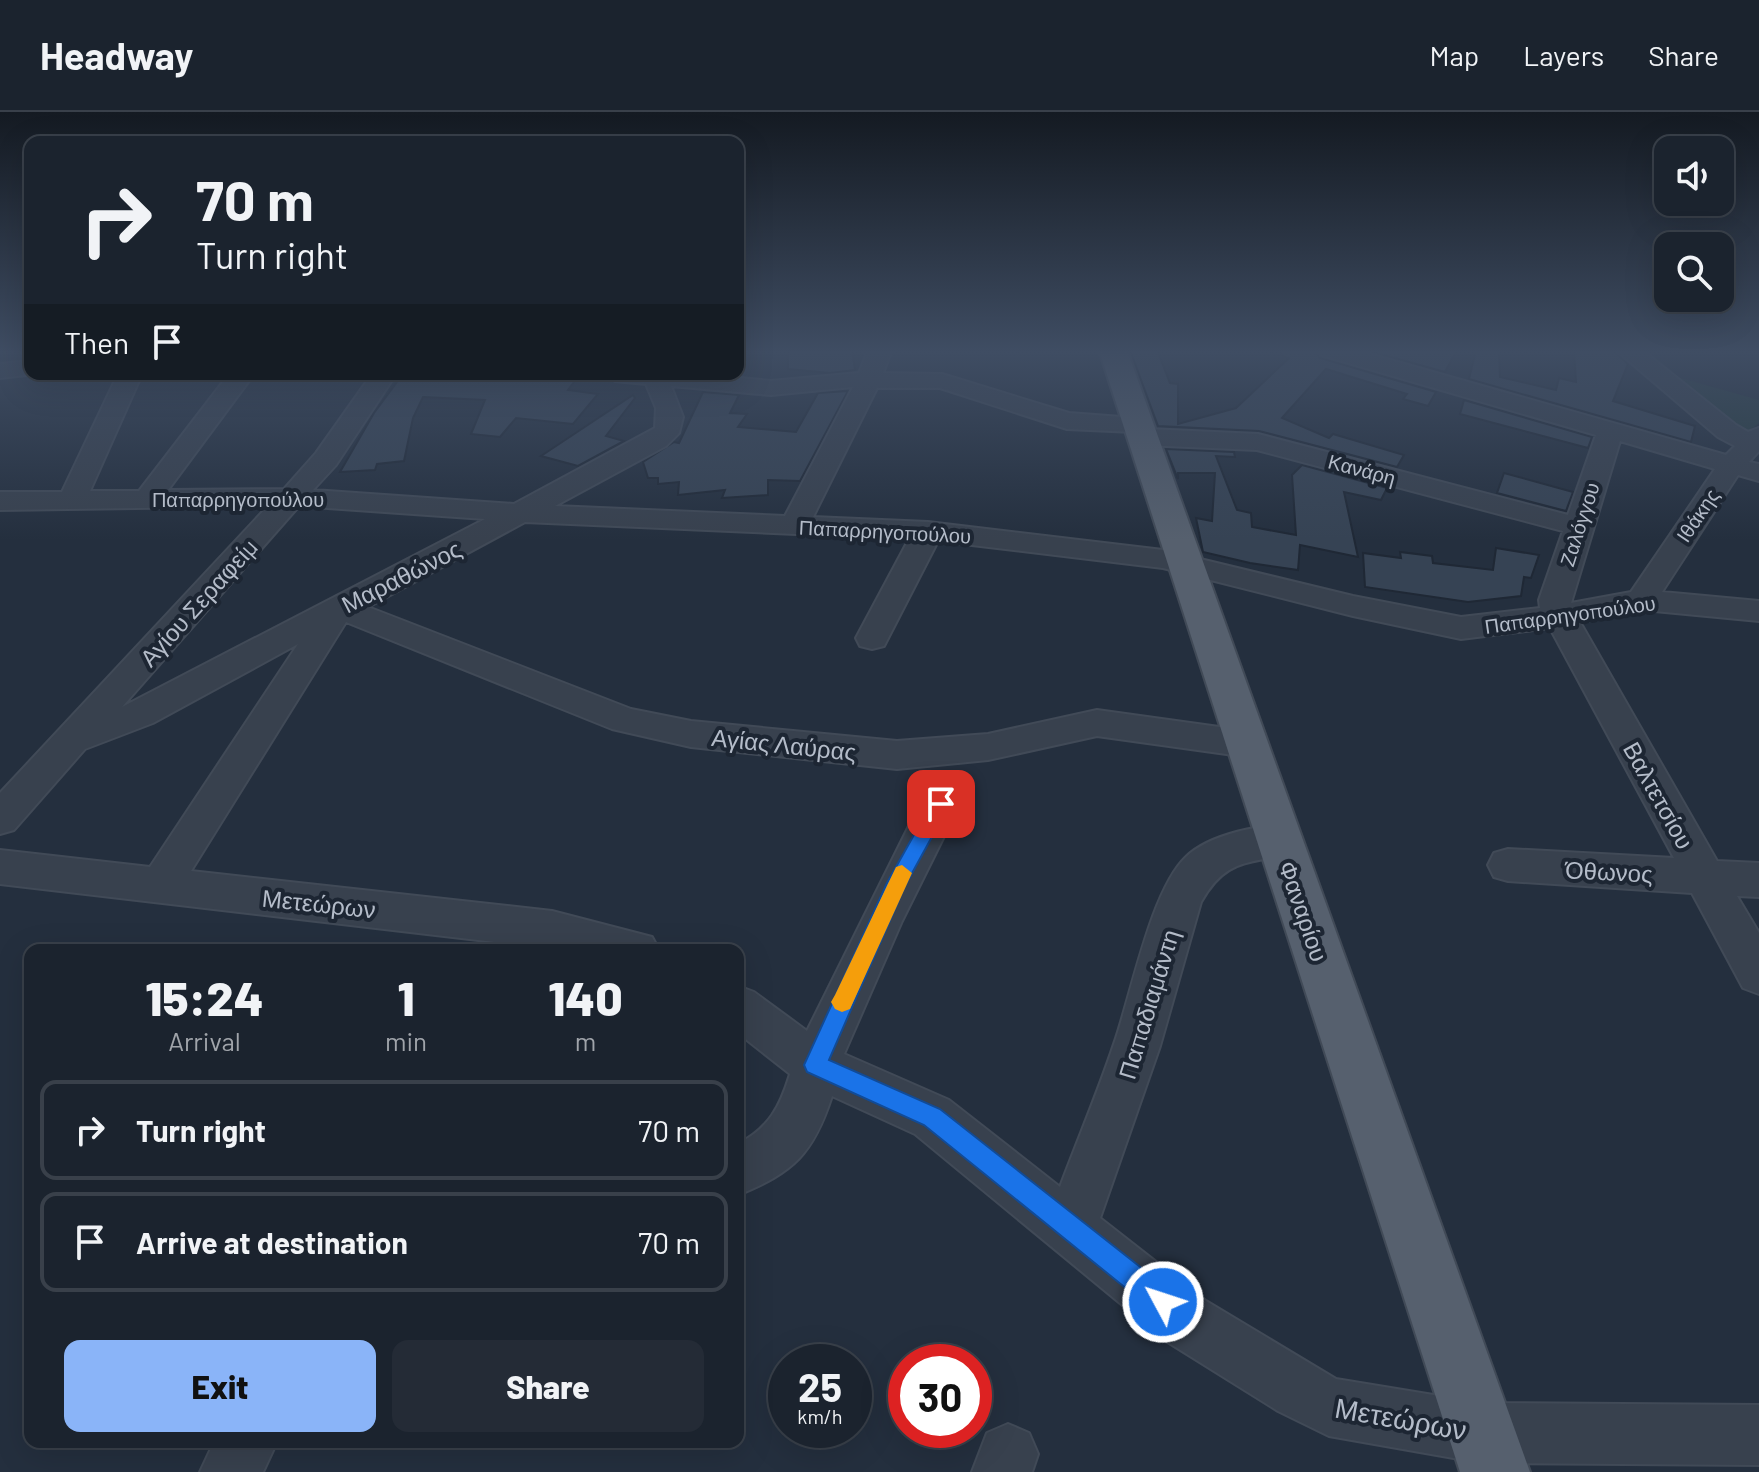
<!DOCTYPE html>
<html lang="en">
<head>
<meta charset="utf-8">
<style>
  body { margin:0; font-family:Barlow,sans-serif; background:#242b36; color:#f1f3f6; height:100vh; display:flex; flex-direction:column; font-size:30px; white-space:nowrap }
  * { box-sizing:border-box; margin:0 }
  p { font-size:26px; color:#a0a4aa }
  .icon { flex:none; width:44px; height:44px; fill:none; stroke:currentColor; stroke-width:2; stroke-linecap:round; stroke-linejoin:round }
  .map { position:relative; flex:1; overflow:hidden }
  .side { position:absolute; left:24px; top:832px; width:720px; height:504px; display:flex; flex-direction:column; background:#1b232e; border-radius:16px; box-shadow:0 8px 32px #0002,0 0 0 2px #39404a }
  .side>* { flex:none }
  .top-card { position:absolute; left:24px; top:24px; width:720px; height:244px; border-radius:16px; box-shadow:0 8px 32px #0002,0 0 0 2px #39404a; background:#1b232e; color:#f1f3f6; overflow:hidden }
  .controls { position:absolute; left:1654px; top:24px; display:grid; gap:16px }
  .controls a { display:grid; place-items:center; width:80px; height:80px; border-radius:16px; background:#1b232e; box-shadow:0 8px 32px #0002,0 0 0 2px #39404a; font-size:40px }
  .speed { position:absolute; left:768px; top:1232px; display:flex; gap:16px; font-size:40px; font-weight:700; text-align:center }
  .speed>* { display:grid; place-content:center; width:104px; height:104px; border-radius:50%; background:#1b232e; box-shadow:0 8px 32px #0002,0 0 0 2px #39404a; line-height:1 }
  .speed small { font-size:20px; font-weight:400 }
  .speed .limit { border:12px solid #d22; background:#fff; color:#111 }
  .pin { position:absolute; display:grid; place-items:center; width:68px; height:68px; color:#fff; margin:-34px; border-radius:16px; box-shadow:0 4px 12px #0006 }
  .me { position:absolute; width:88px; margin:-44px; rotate:310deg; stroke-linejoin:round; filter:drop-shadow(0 0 6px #0008) }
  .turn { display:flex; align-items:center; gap:28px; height:168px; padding:0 40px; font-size:36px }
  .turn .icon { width:104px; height:104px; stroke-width:2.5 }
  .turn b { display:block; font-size:56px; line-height:68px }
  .then { display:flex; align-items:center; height:76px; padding:0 40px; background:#0003; gap:16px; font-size:30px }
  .eta { display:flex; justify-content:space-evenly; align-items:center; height:136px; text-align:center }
  .eta b { font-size:48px; font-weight:800; line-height:56px }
  .primary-button { display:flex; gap:16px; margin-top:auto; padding:16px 40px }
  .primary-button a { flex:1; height:92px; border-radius:16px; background:#8ab4f8; color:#111; font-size:32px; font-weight:800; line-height:92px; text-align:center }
  .primary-button a+a { background:#242b36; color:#f1f3f6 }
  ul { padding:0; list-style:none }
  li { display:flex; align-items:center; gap:24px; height:100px; margin:0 16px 12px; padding:0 24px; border:4px solid #39404a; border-radius:16px }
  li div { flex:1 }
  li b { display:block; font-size:30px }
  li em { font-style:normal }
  header { display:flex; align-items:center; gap:48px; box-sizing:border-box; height:112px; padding:0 40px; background:#1b232e; border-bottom:2px solid #39404a }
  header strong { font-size:38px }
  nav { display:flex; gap:44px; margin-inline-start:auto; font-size:28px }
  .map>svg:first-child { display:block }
  .green { fill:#263c3f }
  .building { fill:#364354; stroke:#1f2835; stroke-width:2 }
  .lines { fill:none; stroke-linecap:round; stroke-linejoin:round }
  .minor-casing { stroke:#414a57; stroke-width:4 }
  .major-casing { stroke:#414a57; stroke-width:4 }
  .minor { fill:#38414e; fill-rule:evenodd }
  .major { fill:#56606e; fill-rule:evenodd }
  .route { fill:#1a73e8; stroke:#114b97; stroke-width:2 }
  .slow { fill:#f59e0b }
  .labels { text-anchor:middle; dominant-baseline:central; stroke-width:8; stroke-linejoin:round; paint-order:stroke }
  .far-street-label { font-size:20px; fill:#b4bcc9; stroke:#1d2633 }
  .street-label { font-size:24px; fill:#b4bcc9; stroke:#1d2633 }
  .near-street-label { font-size:28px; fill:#b4bcc9; stroke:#1d2633 }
</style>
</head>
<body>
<header>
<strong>Headway</strong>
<nav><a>Map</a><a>Layers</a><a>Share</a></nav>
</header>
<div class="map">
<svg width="1759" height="1360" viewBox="0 0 1759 1360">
  <rect width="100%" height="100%" fill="#242f3e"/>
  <path class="green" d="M 1677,265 L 1759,288 L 1759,311 L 1749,319 L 1729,314 L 1672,266 Z"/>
  <g class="building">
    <path d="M 788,238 L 852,238 L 855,258 L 830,261 L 788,257 Z"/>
    <path d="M 1130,238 L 1157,238 L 1170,271 L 1178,272 L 1178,312 L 1236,296 L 1289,246 L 1281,243 L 1282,238 L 1314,238 L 1320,246 L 1436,280 L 1428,294 L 1403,287 L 1407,282 L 1326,257 L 1282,306 L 1329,326 L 1333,322 L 1404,343 L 1397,355 L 1259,319 L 1158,314 Z"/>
    <path d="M 1366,238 L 1457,238 L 1445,260 Z"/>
    <path d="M 1476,238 L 1499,238 L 1500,265 L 1556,278 L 1559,266 L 1576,270 L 1574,238 L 1613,238 L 1628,252 L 1613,289 L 1695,314 L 1691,330 L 1469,267 Z"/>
    <path d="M 403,262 L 580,262 L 568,278 L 598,282 L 573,312 L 516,306 L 500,325 L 471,322 L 485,288 L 423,285 L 413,306 L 404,349 L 377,352 L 375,358 L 340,360 L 374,301 Z"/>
    <path d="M 848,279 L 800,369 L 768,368 L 768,383 L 722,386 L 725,378 L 678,383 L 679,370 L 658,372 L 658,366 L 648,366 L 643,350 L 674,330 L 679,331 L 703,280 L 739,283 L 730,301 L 747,302 L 738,315 L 796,320 L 818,281 Z"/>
    <path d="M 633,283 L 635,286 L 606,324 L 624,329 L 578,354 L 541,344 Z"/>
    <path d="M 1464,288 L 1592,325 L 1588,336 L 1460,302 Z"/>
    <path d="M 1166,337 L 1234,340 L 1235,345 L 1216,344 L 1237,398 L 1251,401 L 1252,415 L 1296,423 L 1292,363 L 1302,353 L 1387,376 L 1381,388 L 1344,380 L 1358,445 L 1300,433 L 1298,458 L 1250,451 L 1203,440 L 1196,406 L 1212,409 L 1215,361 L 1178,361 L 1178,367 Z"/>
    <path d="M 1504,361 L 1573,380 L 1566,399 L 1497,381 Z"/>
    <path d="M 1496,436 L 1539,443 L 1531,466 L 1524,465 L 1521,484 L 1468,490 L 1365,475 L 1363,441 L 1401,446 L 1400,440 L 1432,444 L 1433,451 L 1493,458 Z"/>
  </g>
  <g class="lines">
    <g class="minor-casing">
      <g id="minor">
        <path d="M 868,238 L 892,238 L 883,261 L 942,262 L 1069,301 L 1148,307 L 1152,312 L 1148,317 L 1258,322 L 1568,403 L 1596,323 L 1321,243 L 1317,238 L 1355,238 L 1726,343 L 1735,334 L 1718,325 L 1616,238 L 1642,238 L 1736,313 L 1748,320 L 1759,316 L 1759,339 L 1749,350 L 1759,352 L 1759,369 L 1738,363 L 1662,480 L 1759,489 L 1759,509 L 1644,498 L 1580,510 L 1717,749 L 1759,751 L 1759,785 L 1737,784 L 1759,821 L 1759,882 L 1743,876 L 1692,781 L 1508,769 L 1494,765 L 1488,753 L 1494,741 L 1508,737 L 1674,746 L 1550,516 L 1461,527 L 1353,504 L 1163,456 L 938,429 L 884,534 L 872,537 L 860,534 L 856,526 L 909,427 L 525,410 L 368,495 L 631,597 L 691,609 L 897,629 L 988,622 L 1097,598 L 1248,619 L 1261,623 L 1266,632 L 1261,641 L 1248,645 L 1097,624 L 988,648 L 897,657 L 691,635 L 612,617 L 346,510 L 191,759 L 552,799 L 652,825 L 659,838 L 563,838 L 0,772 L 0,738 L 150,755 L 298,532 L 153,611 L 85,637 L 14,718 L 0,722 L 0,681 L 268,394 L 0,398 L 0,380 L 62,380 L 118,262 L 142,262 L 90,379 L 139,379 L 229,262 L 254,262 L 168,378 L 284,377 L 316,341 L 372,262 L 396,262 L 336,353 L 313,378 L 514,392 L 655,316 L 656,296 L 646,272 L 615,269 L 603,262 L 697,262 L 771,269 L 859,261 ZM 671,274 L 771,283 L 853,275 L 785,404 L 555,394 L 666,334 L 679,321 L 683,305 ZM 877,276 L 940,276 L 1067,317 L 1134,320 L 1130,325 L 1134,331 L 1143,333 L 1257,338 L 1563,419 L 1539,488 L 1540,496 L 1461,505 L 1353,484 L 1163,438 L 928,410 L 813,405 ZM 1620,329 L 1715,357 L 1631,480 L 1571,491 ZM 299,394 L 485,407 L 122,595 Z"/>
        <path d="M 30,249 L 30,262 L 35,262 L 0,266 L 0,252 Z"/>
        <path d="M 941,677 L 955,681 L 960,692 L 902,809 L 844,942 L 949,988 L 1060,1075 C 1078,1027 1098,980 1114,932 C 1131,884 1151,778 1186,745 C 1207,724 1266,708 1294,717 L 1300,728 L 1294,739 C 1249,754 1227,744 1201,790 L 1160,934 L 1100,1106 L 1206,1189 L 1336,1267 L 1482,1291 L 1759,1293 L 1759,1353 L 1482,1351 L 1329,1324 L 1278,1299 L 1166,1229 L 915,1022 L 832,984 C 813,1042 794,1060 738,1083 L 738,1032 C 769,1016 780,995 790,962 L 738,921 L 738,874 L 754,880 L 807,919 L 911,710 L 927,681 Z"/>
        <path d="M 1008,1312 L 1029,1321 L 1038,1342 L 1032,1360 L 972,1360 L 987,1321 Z"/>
        <path d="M 214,1330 L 277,1330 L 263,1360 L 200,1360 Z"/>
      </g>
    </g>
    <g class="major-casing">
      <path id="major" d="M 1099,238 L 1127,238 L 1530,1360 L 1460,1360 Z"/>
    </g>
    <use href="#minor" class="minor"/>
    <use href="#major" class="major"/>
  </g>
  <linearGradient id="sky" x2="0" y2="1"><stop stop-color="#141a22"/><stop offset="0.56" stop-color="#3f4d63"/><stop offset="1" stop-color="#3f4d63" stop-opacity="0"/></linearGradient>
  <rect width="1759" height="428" fill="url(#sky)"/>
  <path class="route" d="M 941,685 L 950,692 L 905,774 L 829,948 L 940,997 L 1172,1180 L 1176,1190 L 1172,1199 L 1163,1203 L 1154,1199 L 924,1013 L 807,960 L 804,953 L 887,771 L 934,687 Z"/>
  <path class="slow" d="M 902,753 L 912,761 L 850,897 L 842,900 L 835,897 L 831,890 L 835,883 L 896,755 Z"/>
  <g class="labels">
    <g class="far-street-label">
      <text transform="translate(1362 357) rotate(15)">Κανάρη</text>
      <text x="238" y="387">Παπαρρηγοπούλου</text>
      <text transform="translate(1697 403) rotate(-56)">Ιθάκης</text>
      <text transform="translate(1579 412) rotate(-72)">Ζαλόγγου</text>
      <text transform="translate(885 419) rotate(3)">Παπαρρηγοπούλου</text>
      <text transform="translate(1570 502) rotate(-8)">Παπαρρηγοπούλου</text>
    </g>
    <g class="street-label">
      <text transform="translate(401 464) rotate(-27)">Μαραθώνος</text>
      <text transform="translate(198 490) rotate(-48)">Αγίου Σεραφείμ</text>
      <text transform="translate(784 632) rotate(6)">Αγίας Λαύρας</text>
      <text transform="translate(1659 683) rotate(61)">Βαλτετσίου</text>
      <text transform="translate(1609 759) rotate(3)">Όθωνος</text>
      <text transform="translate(319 791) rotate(6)">Μετεώρων</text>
      <text transform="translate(1304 799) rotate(71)">Φαναρίου</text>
      <text transform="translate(1148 892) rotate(-73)">Παπαδιαμάντη</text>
    </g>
    <g class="near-street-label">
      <text transform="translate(1401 1306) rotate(10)">Μετεώρων</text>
    </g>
  </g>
</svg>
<div class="controls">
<a><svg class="icon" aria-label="sound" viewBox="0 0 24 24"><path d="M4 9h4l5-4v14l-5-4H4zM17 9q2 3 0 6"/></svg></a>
<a><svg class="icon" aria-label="search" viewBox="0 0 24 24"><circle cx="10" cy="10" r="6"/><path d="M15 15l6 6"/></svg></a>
</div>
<div class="speed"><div>25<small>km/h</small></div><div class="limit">30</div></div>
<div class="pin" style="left:941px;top:692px;background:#d93025"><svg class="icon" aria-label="arrive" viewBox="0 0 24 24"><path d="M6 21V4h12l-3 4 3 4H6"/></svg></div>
<svg class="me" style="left:1163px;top:1190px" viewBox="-20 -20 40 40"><circle r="17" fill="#1a73e8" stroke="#fff" stroke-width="3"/><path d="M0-11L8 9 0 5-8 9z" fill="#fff"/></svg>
<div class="top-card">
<div class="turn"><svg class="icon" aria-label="right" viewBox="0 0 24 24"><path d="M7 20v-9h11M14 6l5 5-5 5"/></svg><div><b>70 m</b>Turn right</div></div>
<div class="then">Then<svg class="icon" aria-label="arrive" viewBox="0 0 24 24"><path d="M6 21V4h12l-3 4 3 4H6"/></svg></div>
</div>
<section class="side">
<div class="eta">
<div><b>15:24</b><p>Arrival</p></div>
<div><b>1</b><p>min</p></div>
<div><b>140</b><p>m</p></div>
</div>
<ul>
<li><svg class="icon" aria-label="right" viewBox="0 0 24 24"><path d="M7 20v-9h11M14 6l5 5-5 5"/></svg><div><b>Turn right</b></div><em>70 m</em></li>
<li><svg class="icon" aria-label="arrive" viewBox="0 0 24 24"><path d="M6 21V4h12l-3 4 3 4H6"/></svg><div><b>Arrive at destination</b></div><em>70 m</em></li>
</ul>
<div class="primary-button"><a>Exit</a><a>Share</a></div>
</section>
</div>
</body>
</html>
